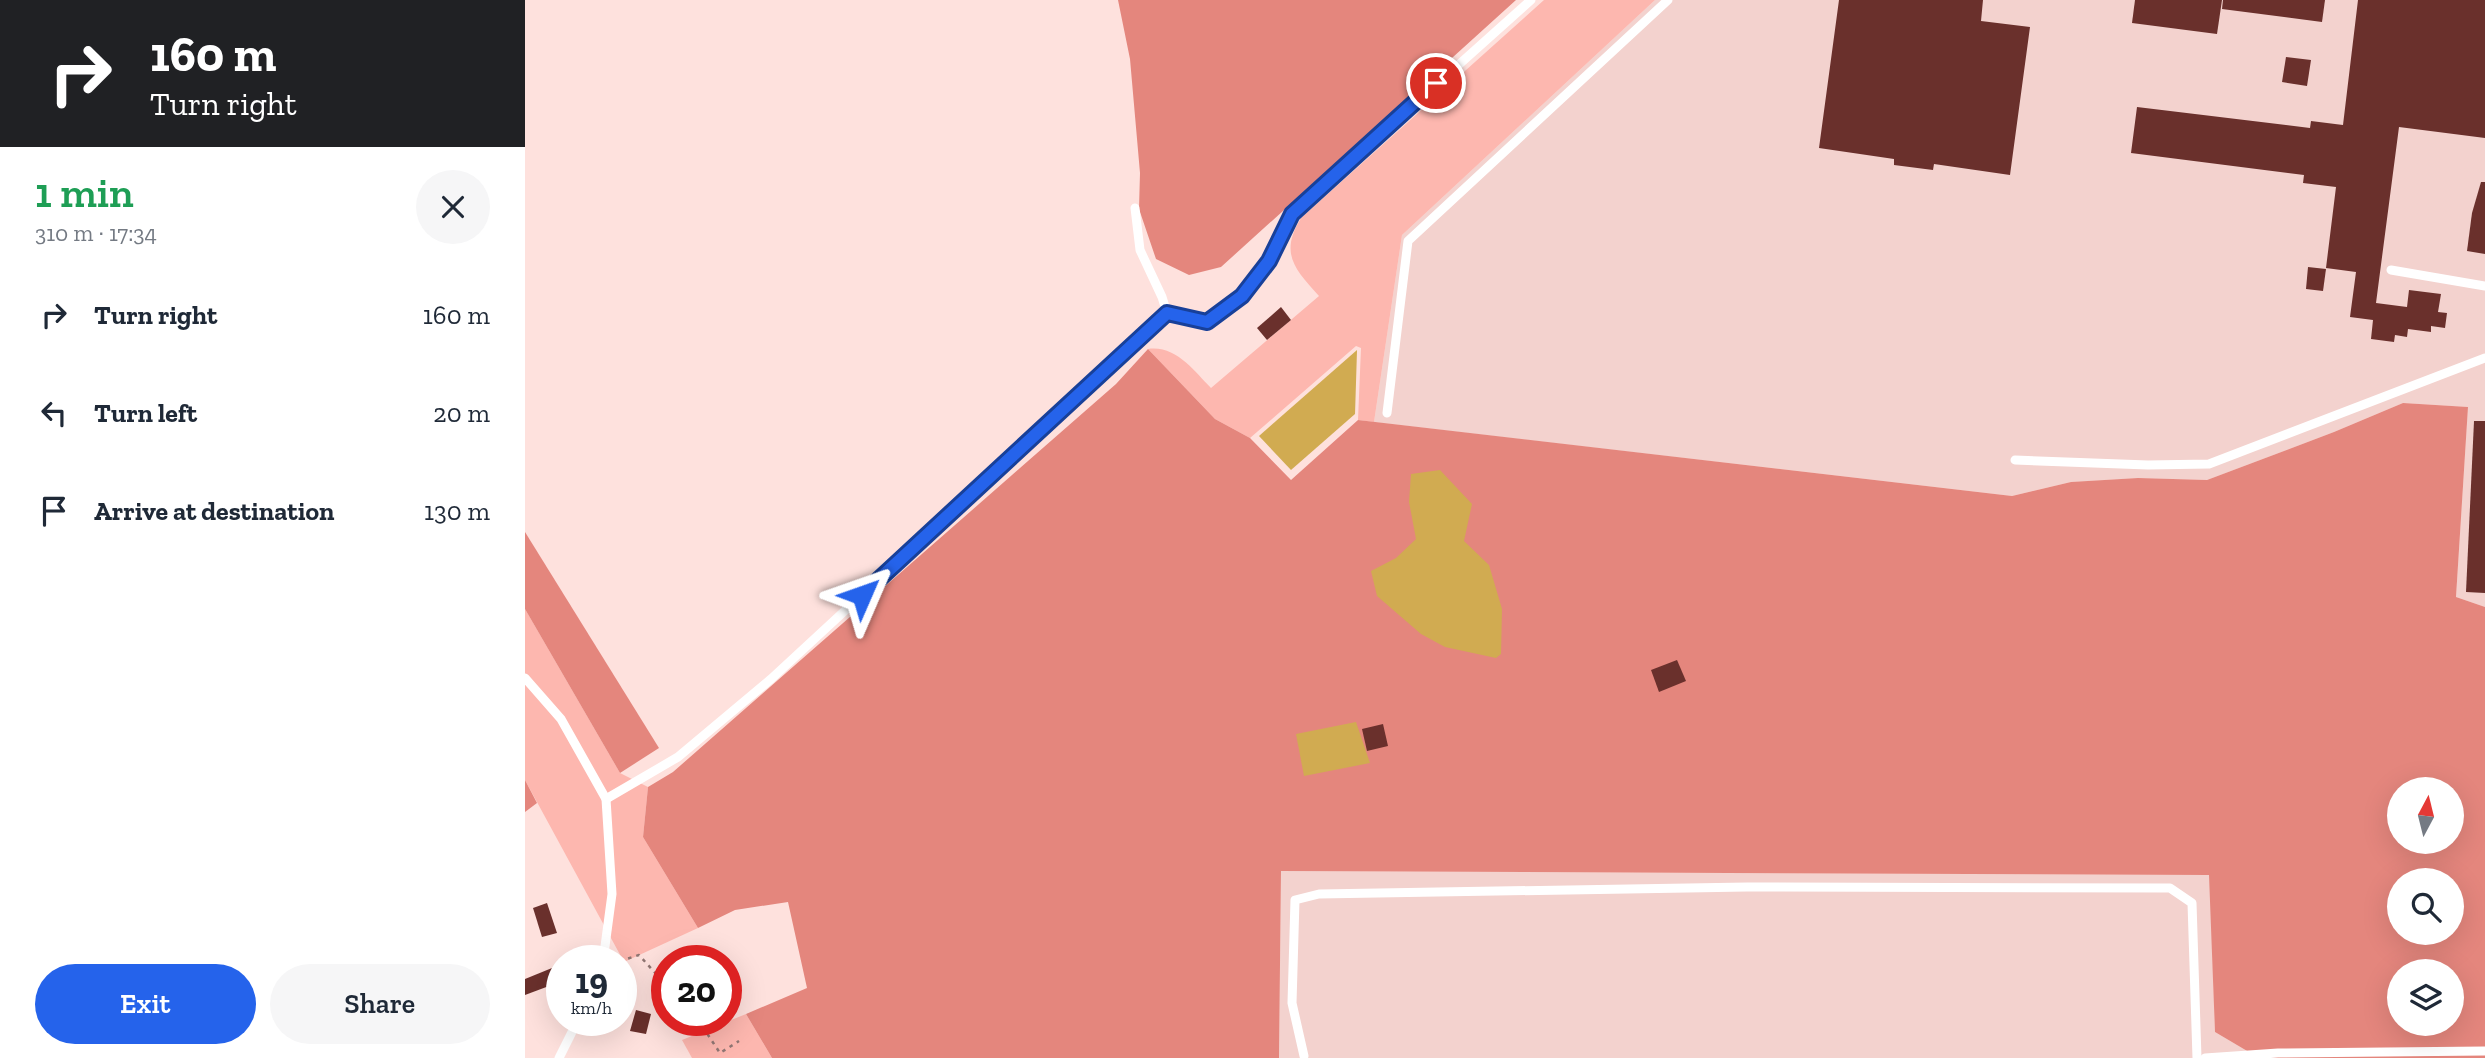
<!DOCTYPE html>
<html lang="en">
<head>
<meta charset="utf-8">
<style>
  body { margin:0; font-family:"Zilla Slab",serif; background:#f6f6f7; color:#1f2937; height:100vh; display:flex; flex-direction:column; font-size:26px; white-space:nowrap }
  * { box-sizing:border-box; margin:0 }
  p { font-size:23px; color:#747a83 }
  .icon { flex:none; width:38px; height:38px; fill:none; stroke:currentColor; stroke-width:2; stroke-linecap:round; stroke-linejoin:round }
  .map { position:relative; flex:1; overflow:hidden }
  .sheet { display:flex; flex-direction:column; background:#fff; width:525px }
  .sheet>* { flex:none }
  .banner { background:#202124; color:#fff; overflow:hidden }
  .needle { width:46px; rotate:7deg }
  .tools { position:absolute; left:1862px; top:777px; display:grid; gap:14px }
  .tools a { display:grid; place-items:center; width:77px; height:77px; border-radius:50%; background:#fff; box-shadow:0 7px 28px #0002; font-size:35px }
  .speed { position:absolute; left:21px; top:945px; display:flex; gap:14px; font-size:35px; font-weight:700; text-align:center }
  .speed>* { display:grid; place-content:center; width:91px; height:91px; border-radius:50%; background:#fff; box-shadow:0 7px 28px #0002; line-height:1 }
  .speed small { font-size:18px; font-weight:400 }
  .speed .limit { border:10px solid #d22; background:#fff; color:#111 }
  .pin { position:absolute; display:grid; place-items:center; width:60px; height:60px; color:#fff; margin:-30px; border:4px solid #fff; border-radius:50%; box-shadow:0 2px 7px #0007 }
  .me { position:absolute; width:77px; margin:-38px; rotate:47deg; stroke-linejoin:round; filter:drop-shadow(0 0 5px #0008) }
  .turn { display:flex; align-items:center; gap:24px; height:147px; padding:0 35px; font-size:32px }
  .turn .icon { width:91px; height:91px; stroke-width:2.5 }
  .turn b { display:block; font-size:49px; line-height:60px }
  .round { display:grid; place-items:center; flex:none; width:74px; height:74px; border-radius:37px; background:#f6f6f7 }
  .headline { display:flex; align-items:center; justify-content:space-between; height:119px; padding:0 35px }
  h1 { font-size:42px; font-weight:600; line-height:52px; color:#1e9e55 }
  .primary-button { display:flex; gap:14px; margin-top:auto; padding:14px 35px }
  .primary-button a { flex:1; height:80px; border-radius:42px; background:#2563eb; color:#fff; font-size:28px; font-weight:600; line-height:80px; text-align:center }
  .primary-button a+a { background:#f6f6f7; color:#1f2937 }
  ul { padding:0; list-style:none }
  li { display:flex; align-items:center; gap:21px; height:98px; padding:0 35px }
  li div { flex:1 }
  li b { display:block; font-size:26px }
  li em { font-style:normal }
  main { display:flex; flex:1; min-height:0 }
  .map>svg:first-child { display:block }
  .built { fill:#f3d2ce }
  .green { fill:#fdb7af }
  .forest { fill:#e4867d; fill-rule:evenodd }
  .water { fill:#d1ab51 }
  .building { fill:#6a302c }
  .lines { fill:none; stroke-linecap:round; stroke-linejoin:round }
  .path { stroke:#917673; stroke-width:2.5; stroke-dasharray:3.5 5; stroke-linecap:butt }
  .lane { stroke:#fff; stroke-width:9 }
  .route-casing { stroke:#184099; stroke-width:18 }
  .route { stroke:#2563eb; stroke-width:12 }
</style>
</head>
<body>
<main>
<section class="sheet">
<div class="banner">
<div class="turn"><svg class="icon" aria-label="right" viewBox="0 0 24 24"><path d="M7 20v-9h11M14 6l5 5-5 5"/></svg><div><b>160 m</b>Turn right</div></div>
</div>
<div class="headline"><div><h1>1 min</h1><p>310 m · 17:34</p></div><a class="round"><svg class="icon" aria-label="close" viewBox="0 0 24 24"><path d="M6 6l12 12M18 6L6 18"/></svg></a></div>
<ul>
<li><svg class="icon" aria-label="right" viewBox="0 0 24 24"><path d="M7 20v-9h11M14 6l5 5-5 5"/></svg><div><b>Turn right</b></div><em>160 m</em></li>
<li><svg class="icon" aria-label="left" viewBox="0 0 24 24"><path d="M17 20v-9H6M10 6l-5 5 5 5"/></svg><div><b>Turn left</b></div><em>20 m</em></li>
<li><svg class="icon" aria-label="arrive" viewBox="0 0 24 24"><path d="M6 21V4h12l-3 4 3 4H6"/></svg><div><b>Arrive at destination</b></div><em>130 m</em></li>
</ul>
<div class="primary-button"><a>Exit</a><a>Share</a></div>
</section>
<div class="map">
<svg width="1960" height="1058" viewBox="0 0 1960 1058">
  <rect width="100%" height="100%" fill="#fee1dd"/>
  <g class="built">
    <path d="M 1130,0 L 1960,0 L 1960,607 L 1931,597 L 1943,407 L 1878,403 L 1809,432 L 1682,480 L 1613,478 L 1546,482 L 1487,496 L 849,422 L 877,235 Z"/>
    <path d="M 756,871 L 1685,875 L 1690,1032 L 1734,1058 L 754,1058 Z"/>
  </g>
  <g class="green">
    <path d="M 1019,0 L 1130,0 L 877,235 L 849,422 L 833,420 L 836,348 L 831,346 L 725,438 L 690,419 L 623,349 C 651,345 669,371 686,388 L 794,296 C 770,269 754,254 776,218 Z"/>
    <path d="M 0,609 L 95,773 L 123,787 L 118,837 L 173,928 L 99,962 L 0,780 Z"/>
    <path d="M 221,1014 L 247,1058 L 167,1058 L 157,1040 Z"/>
  </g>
  <g class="forest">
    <path d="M 593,0 L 991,0 L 696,267 L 664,275 L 631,259 L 614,209 L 615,173 L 605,59 Z"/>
    <path d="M 623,349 L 690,419 L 725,438 L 766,480 L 833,420 L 1487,496 L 1546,482 L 1613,478 L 1682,480 L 1809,432 L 1878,403 L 1943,407 L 1931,597 L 1960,607 L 1960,1058 L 1734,1058 L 1690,1032 L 1684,875 L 756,871 L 754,1058 L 247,1058 L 221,1014 L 282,988 L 263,902 L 210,910 L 173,928 L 118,837 L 123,787 L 148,772 L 591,384 ZM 1874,789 L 1927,789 L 1927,842 L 1874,842 ZM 1874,880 L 1927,880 L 1927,933 L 1874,933 ZM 1874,971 L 1927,971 L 1927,1024 L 1874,1024 Z"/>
    <path d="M 0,532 L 134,748 L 95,773 L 0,609 Z"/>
    <path d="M 0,780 L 12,803 L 0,812 Z"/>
  </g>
  <g class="water">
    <path d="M 832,350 L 830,414 L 766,470 L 734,436 Z"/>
    <path d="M 915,470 L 947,504 L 939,541 L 964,565 L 977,609 L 976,654 L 971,658 L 920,647 L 896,634 L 852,596 L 846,571 L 871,558 L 891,539 L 884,502 L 886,474 Z"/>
    <path d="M 831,722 L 845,763 L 779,776 L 771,734 Z"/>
  </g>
  <g class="building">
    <path d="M 1314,0 L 1458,0 L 1456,21 L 1505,27 L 1485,175 L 1409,164 L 1408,170 L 1369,165 L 1369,159 L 1294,148 Z"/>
    <path d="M 1610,0 L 1697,0 L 1692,34 L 1607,23 Z"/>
    <path d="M 1698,0 L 1800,0 L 1797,22 L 1697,9 Z"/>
    <path d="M 1833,0 L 1960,0 L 1960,138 L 1874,127 L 1851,303 L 1882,307 L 1884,290 L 1916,294 L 1913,312 L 1922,313 L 1920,328 L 1906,326 L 1906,332 L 1883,329 L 1882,337 L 1870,335 L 1869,342 L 1846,339 L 1848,320 L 1825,317 L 1831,272 L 1801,268 L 1811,187 L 1778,183 L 1779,175 L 1606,153 L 1612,107 L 1785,128 L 1786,121 L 1818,125 Z"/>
    <path d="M 1761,57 L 1786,60 L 1782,86 L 1757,82 Z"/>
    <path d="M 1956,182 L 1960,182 L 1960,254 L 1942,251 L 1947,213 Z"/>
    <path d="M 1783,267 L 1801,269 L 1798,291 L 1781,289 Z"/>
    <path d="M 756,307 L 766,320 L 742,340 L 732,328 Z"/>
    <path d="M 1949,421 L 1960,421 L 1960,593 L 1941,592 Z"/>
    <path d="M 1152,660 L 1161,681 L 1134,692 L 1126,670 Z"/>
    <path d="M 858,724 L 863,746 L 842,751 L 837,729 Z"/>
    <path d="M 22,903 L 32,933 L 17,937 L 8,908 Z"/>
    <path d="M 27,968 L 32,983 L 0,995 L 0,979 Z"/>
    <path d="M 111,1010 L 126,1014 L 121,1034 L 105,1031 Z"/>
  </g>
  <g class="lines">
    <g class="path">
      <path d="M 95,961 L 114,955 L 142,986"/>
      <path d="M 173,1020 L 195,1053 L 214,1041"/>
    </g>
    <g class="lane">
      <path d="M 610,208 L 615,250 L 637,297 L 642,313 L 682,322 L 717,296 L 744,261 L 767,214 L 1006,0"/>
      <path d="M 1866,270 L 1960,286"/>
      <path d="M 862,413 L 883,241 L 1143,0"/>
      <path d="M 1490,460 L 1623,465 L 1684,464 L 1960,358"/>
      <path d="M 0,678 L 36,719 L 81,799 L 87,894 L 78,961"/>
      <path d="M 81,799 L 153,757 L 246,679 L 642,313"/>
      <path d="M 779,1056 L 767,1003 L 770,900 L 794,894 L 1222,887 L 1645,888 L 1667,903 L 1672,1058"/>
      <path d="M 34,1058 L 53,1020"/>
      <path d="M 1680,1058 L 1753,1053 L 1960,1051"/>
    </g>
  </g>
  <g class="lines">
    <g class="route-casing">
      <path id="route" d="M 337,595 L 642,313 L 682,322 L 717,296 L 744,261 L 767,214 L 911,83"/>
    </g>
    <use href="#route" class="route"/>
  </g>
</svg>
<div class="tools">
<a><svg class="needle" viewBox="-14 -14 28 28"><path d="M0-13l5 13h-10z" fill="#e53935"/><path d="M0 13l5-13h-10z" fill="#747a83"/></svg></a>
<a><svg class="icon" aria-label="search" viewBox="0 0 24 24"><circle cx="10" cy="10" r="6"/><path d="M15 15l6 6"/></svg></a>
<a><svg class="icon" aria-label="layers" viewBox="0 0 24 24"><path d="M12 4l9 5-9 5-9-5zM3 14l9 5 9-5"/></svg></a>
</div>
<div class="speed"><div>19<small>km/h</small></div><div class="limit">20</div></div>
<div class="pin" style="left:911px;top:83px;background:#d93025"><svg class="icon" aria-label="arrive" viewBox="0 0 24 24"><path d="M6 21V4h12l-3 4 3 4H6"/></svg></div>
<svg class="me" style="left:337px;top:595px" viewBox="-20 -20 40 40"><path d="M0-17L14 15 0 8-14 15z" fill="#2563eb" stroke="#fff" stroke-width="4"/></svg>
</div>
</main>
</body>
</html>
